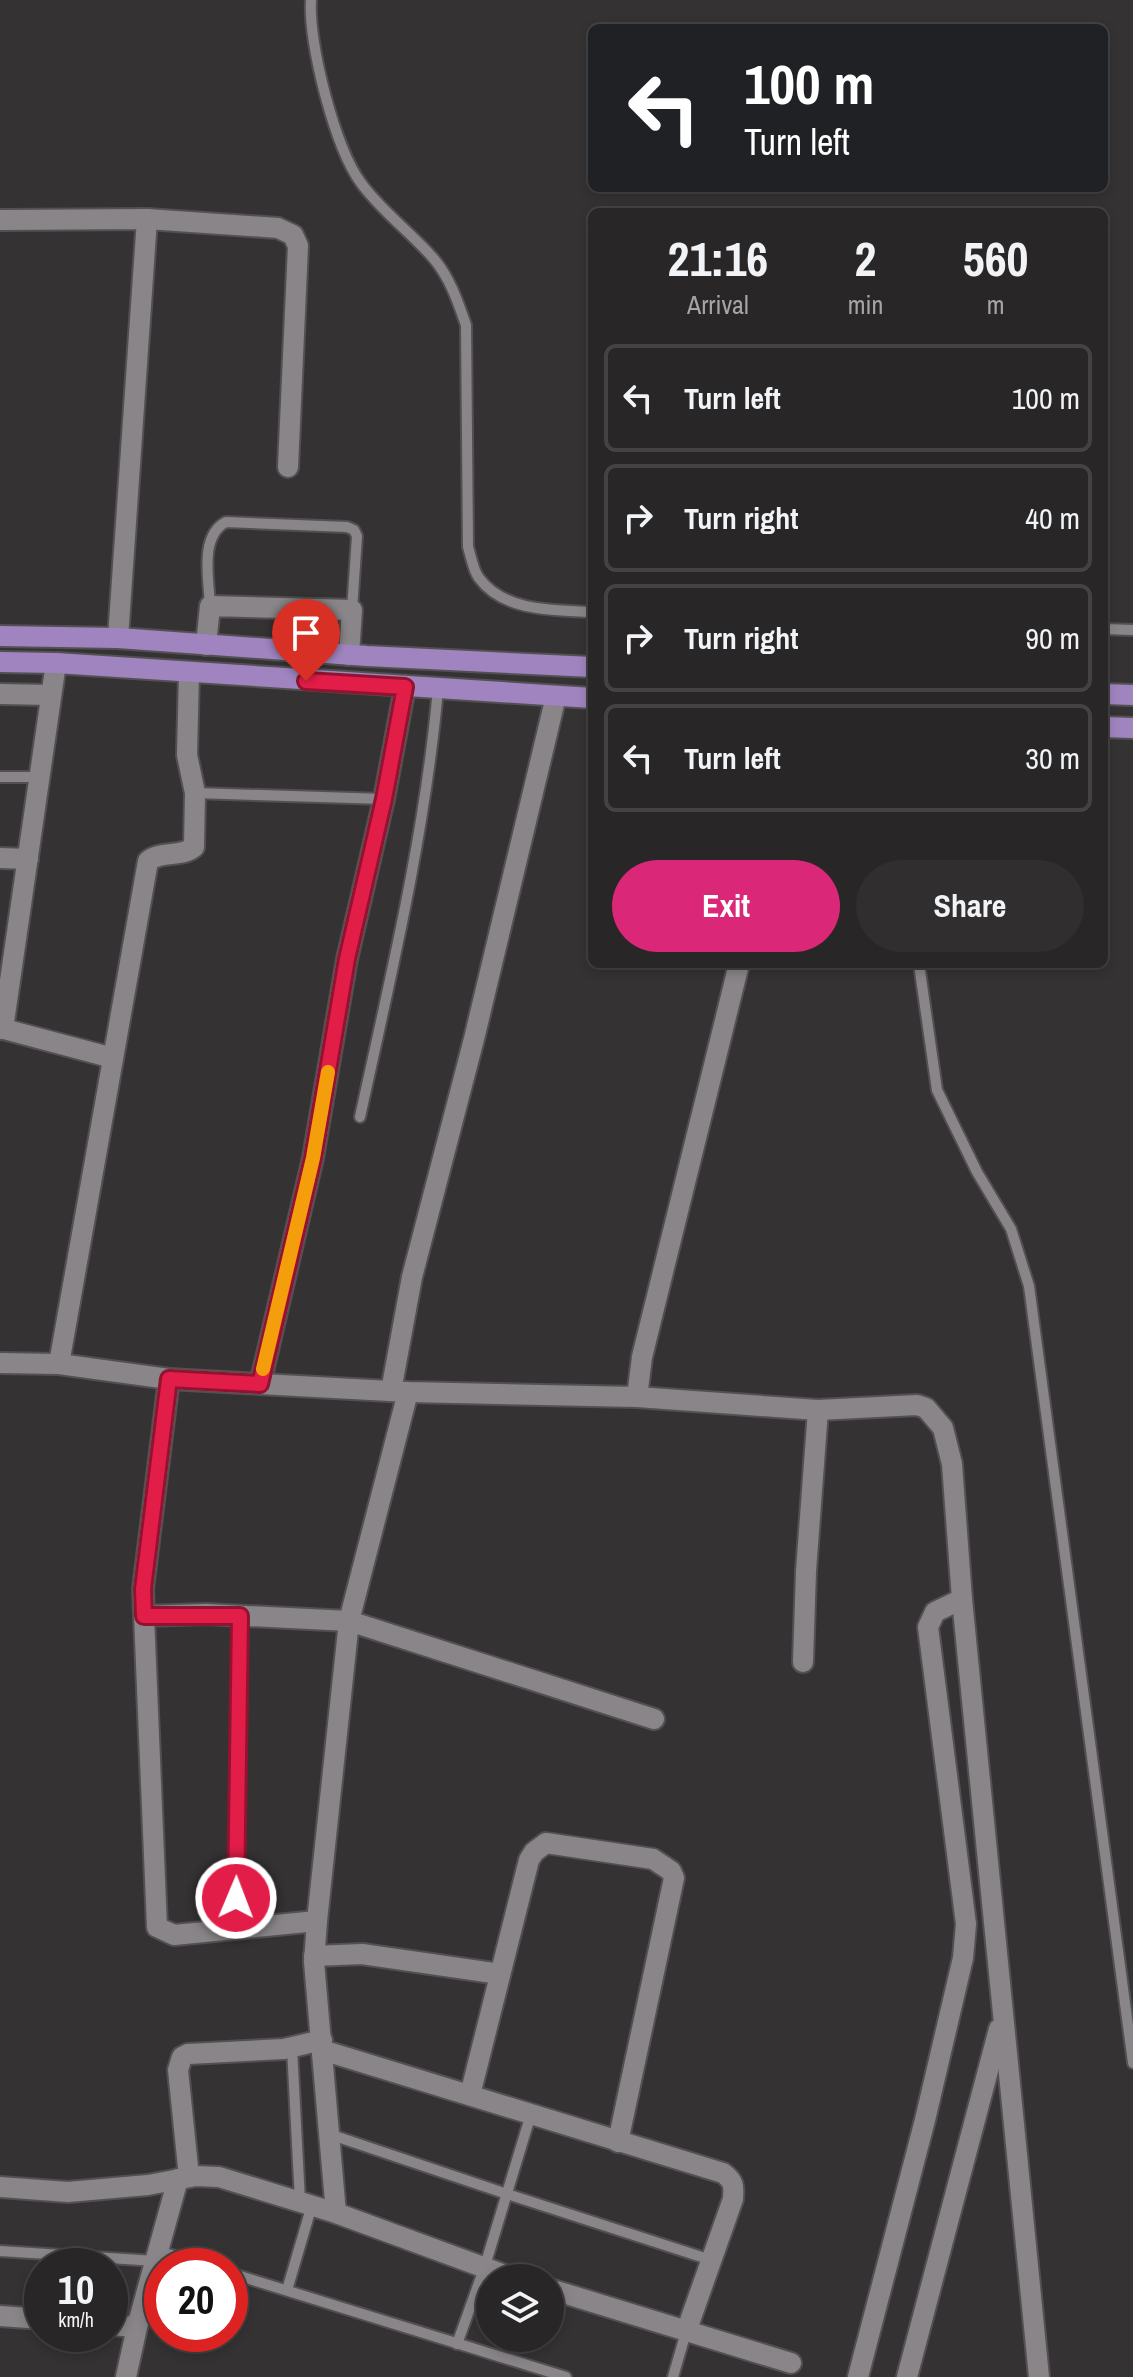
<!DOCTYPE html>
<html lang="en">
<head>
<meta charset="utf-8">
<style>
  body { margin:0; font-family:"Archivo Narrow",sans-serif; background:#302e2f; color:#f1f3f6; height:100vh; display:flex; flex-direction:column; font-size:30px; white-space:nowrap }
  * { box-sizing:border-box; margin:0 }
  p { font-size:26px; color:#a5a5a7 }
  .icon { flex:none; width:44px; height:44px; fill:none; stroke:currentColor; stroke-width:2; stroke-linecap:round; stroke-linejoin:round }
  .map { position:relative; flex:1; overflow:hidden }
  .details { position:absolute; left:588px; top:208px; width:520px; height:760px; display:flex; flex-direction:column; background:#282627; border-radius:12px; box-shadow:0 4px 12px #0003,0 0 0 2px #444344 }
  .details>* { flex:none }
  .banner { position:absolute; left:588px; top:24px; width:520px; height:168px; border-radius:12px; box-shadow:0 4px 12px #0003,0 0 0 2px #444344; background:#202124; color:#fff; overflow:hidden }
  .fabs { position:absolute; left:476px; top:2264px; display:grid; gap:16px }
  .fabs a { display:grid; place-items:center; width:88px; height:88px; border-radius:50%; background:#282627; box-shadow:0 4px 12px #0003,0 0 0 2px #444344; font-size:40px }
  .speed { position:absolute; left:24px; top:2248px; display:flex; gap:16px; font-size:40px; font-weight:700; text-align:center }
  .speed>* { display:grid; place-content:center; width:104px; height:104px; border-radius:50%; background:#282627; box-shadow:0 4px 12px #0003,0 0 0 2px #444344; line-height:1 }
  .speed small { font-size:20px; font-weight:400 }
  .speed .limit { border:12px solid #d22; background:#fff; color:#111 }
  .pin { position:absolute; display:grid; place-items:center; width:68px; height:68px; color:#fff; margin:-82px -34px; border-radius:50% 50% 50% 0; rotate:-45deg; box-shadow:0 0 8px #0007 }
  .pin .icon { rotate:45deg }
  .me { position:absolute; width:88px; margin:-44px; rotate:1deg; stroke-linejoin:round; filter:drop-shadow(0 0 6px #0008) }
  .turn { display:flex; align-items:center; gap:28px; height:168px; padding:0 24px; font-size:36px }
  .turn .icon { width:104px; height:104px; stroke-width:2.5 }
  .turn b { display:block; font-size:56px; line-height:68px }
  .eta { display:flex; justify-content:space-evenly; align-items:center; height:136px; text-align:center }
  .eta b { font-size:48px; font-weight:700; line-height:56px }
  .primary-button { display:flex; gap:16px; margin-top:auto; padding:16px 24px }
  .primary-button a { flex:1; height:92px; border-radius:48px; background:#db2777; color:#fff; font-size:32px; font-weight:700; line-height:92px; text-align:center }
  .primary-button a+a { background:#302e2f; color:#f1f3f6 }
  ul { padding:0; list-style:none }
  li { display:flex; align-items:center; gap:24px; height:108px; margin:0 16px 12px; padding:0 8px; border:4px solid #444344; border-radius:12px }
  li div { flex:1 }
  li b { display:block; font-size:30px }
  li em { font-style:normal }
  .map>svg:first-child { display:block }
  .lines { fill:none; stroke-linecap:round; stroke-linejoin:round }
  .service-casing { stroke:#525052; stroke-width:14 }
  .minor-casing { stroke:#525052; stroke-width:24 }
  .primary-casing { stroke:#525052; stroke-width:24 }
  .service { stroke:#898588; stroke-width:10 }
  .minor { stroke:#898588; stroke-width:20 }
  .primary { stroke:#9f84bf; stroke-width:20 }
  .route-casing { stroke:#92132f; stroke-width:20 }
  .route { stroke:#e11d48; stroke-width:14 }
  .slow { stroke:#f59e0b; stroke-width:14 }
</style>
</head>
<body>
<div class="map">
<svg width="1133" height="2377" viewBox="0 0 1133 2377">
  <rect width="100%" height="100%" fill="#353234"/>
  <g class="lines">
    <g class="service-casing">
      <g id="service">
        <path d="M 311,0 C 308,43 335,148 361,183 C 382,212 411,232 434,259 C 450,278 458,302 466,325 L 468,547 C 471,556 473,570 479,578 C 504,612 554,610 592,612"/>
        <path d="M 210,606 C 209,580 199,536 226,522 L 347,527 L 354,530 L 357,536 L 352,610"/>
        <path d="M 1104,629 L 1133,630"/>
        <path d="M 0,777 L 39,777"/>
        <path d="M 195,793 L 384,799"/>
        <path d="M 919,964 L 937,1090 L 977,1172 L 1011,1229 L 1029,1286 L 1133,2063"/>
        <path d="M 360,1117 C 391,975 425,834 438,689"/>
        <path d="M 236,1929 L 240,1616"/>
        <path d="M 292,2048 L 300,2201"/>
        <path d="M 329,2134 L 507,2194 L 711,2260"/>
        <path d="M 0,2251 L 156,2261"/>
        <path d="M 158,2251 L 209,2266"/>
        <path d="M 230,2273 L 566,2377"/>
        <path d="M 287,2290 L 312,2205"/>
        <path d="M 457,2344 L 484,2269 L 531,2114"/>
        <path d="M 673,2377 L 686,2332"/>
      </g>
    </g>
    <g class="minor-casing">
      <g id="minor">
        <path d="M 0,220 L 147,219 L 278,228 L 293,235 L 298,246 L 288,467"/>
        <path d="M 118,638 L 147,219"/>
        <path d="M 206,645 L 210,606 L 352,610 L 349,655"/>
        <path d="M 0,694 L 51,695"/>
        <path d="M 0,858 L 28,859"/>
        <path d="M 0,1028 L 113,1058"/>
        <path d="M 3,1029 L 56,663"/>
        <path d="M 0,1363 L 59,1364 L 169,1379 L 408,1392 L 637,1397 L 818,1410 L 917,1405 L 926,1408 L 943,1428 L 952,1464 L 962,1599 L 1039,2377"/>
        <path d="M 59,1364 L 148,861 C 162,850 181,858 194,847 L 195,793 L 187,755 L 189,672"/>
        <path d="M 260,1384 L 313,1158 L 347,959 L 384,799 L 405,687"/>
        <path d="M 391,1391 L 412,1277 L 474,1039 L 556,696"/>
        <path d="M 637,1397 L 642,1357 L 739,964"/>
        <path d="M 144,1616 L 143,1589 L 169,1379"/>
        <path d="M 803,1662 L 806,1571 L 818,1410"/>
        <path d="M 317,1921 L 174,1935 L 157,1927 L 144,1616 L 206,1614 L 349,1621 L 654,1719"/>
        <path d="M 314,1956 L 362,1954 L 500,1974"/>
        <path d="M 322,2050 L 723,2173 C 734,2181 734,2186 733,2199 L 686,2332"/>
        <path d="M 470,2095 L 529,1860 L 534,1852 L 546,1843 L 653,1859 L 671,1871 L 674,1878 L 618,2142"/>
        <path d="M 189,2177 L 178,2070 L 182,2057 L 188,2054 L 284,2049 L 322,2040"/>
        <path d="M 0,2187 L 68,2192 L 148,2185 L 196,2176 L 219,2177 L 336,2213 L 513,2278"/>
        <path d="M 336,2213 L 314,1962 L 317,1921 L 349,1621 L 408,1392"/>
        <path d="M 550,2289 L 791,2363"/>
        <path d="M 0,2316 L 42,2319"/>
        <path d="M 110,2325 L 137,2327"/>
        <path d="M 126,2377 L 137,2327 L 178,2179"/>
        <path d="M 858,2377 L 925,2120 L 963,1958 L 966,1924 L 928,1627 L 935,1612 L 962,1599"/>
        <path d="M 907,2377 L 999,2029"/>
      </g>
    </g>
    <g class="primary-casing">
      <g id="primary">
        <path d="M 0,636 L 118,638 L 367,656 L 592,667"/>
        <path d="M 0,662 L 56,663 L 592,698"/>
        <path d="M 1104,694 L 1133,695"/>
        <path d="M 1104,727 L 1133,728"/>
      </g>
    </g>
    <use href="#service" class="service"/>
    <use href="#minor" class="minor"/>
    <use href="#primary" class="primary"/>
  </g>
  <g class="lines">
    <g class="route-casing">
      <path id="route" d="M 236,1898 L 240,1616 L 144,1616 L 143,1589 L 169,1379 L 260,1384 L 313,1158 L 347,959 L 384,799 L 405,687 L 306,681"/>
    </g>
    <use href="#route" class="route"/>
    <path class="slow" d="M 263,1369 L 313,1158 L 328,1072"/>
  </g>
</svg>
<div class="fabs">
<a><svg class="icon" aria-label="layers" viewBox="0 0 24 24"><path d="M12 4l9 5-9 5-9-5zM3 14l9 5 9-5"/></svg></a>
</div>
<div class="speed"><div>10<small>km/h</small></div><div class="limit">20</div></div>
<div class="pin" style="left:306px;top:681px;background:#d93025"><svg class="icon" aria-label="arrive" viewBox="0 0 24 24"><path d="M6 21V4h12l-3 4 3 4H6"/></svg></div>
<svg class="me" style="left:236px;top:1898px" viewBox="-20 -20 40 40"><circle r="17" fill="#e11d48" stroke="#fff" stroke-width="3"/><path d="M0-11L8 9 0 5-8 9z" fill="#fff"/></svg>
<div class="banner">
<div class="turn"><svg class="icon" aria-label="left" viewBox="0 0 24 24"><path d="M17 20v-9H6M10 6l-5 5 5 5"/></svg><div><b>100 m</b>Turn left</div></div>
</div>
<section class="details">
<div class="eta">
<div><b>21:16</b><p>Arrival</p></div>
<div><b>2</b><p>min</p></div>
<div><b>560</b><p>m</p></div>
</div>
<ul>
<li><svg class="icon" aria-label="left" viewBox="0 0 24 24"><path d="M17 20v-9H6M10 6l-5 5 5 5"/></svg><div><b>Turn left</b></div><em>100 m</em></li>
<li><svg class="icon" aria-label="right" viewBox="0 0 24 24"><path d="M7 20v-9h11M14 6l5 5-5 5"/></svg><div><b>Turn right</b></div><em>40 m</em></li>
<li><svg class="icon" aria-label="right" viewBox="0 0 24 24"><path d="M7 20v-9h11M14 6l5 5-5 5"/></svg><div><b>Turn right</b></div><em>90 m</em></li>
<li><svg class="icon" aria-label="left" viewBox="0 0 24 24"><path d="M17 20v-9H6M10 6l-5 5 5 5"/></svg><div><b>Turn left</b></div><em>30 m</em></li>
</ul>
<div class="primary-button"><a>Exit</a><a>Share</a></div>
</section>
</div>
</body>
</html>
